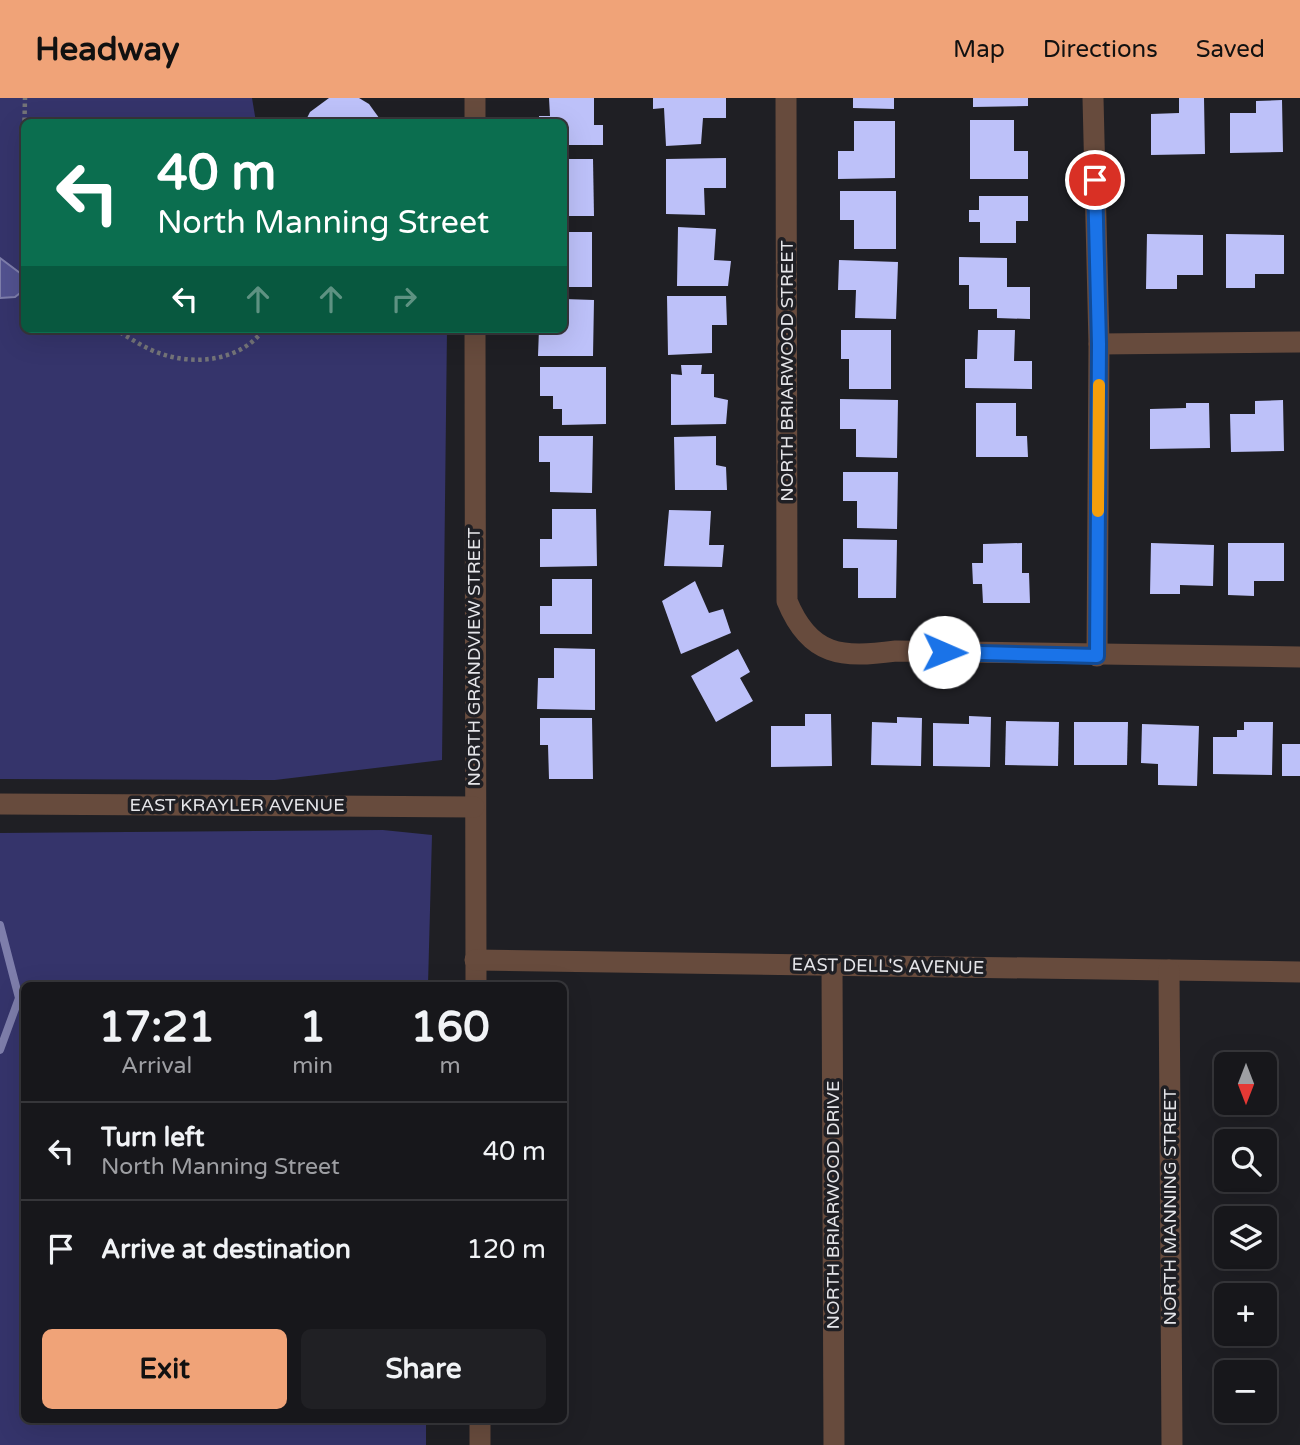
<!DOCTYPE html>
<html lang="en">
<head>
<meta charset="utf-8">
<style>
  body { margin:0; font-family:"Varela Round",sans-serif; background:#202024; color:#f1f3f6; height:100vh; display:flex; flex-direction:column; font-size:26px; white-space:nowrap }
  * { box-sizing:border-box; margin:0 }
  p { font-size:23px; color:#9e9fa3 }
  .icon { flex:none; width:38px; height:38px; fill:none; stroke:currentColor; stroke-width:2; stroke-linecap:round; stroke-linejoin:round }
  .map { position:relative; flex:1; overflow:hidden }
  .details { position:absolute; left:21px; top:884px; width:546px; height:441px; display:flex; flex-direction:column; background:#17171b; border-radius:10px; box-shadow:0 7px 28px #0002,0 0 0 2px #36363a }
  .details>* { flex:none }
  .guide { position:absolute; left:21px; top:21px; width:546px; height:214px; border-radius:10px; box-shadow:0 7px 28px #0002,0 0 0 2px #36363a; background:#0b6e4f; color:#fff; overflow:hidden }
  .needle { width:46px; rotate:180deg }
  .tools { position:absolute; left:1214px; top:954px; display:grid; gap:14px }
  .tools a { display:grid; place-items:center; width:63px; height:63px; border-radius:10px; background:#17171b; box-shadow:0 7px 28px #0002,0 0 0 2px #36363a; font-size:35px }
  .pin { position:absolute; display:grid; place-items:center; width:60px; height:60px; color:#fff; margin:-30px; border:4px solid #fff; border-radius:50%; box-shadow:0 2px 7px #0007 }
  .me { position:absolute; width:77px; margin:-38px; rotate:91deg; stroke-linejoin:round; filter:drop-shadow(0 0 5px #0008) }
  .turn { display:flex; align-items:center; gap:24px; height:147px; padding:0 21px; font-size:32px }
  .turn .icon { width:91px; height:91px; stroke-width:2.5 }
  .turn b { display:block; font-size:49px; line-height:60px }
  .lanes { display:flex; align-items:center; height:66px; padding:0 21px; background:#0003; justify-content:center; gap:35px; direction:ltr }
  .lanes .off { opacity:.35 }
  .eta { display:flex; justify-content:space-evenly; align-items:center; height:119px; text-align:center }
  .eta b { font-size:42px; font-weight:800; line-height:49px }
  .action { display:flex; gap:14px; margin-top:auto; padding:14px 21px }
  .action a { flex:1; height:80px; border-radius:10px; background:#f0a378; color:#111; font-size:28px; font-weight:800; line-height:80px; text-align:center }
  .action a+a { background:#202024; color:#f1f3f6 }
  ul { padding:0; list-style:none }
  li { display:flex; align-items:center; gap:21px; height:98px; padding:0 21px; border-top:2px solid #36363a }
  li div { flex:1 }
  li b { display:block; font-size:26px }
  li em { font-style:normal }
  header { display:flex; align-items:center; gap:42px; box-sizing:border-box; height:98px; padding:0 35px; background:#f0a378; color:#111 }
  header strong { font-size:33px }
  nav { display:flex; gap:38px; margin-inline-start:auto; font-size:24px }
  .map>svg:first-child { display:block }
  .green { fill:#35346b }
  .water { fill:#525290; stroke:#7e7eab; stroke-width:2 }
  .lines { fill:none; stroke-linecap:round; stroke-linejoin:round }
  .stream { stroke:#7e7eab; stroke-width:8 }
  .building { fill:#bdc1f9 }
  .path { stroke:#747478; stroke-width:4.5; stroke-dasharray:3.5 3.5; stroke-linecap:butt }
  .street { stroke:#674b3d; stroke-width:21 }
  .route-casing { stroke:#114b97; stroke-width:18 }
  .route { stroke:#1a73e8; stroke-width:12 }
  .slow { stroke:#f59e0b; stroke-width:12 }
  .labels { text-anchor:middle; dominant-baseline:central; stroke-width:7; stroke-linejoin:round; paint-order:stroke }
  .street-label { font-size:18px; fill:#e5e5e9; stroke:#1f1f24 }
</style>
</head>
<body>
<header>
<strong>Headway</strong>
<nav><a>Map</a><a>Directions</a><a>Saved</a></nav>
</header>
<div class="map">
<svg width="1300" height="1347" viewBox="0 0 1300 1347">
  <rect width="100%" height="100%" fill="#1f1f24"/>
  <g class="green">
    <path d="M 0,0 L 252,0 L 256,24 L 24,24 L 24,231 L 447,231 L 442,662 L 275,682 L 0,681 Z"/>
    <path d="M 383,732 L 432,737 L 428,887 L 24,887 L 24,1321 L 426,1321 L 426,1347 L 0,1347 L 0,735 Z"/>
  </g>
  <path class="water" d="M 0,160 L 24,178 L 24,192 L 15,199 L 0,200 Z"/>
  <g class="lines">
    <path class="stream" d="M 0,827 L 19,900 L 0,952"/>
  </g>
  <g class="building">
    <path d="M 329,0 L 359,0 L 369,6 L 382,24 L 305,24 L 310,14 Z"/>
    <path d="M 549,0 L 594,0 L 594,27 L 603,27 L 603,47 L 564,47 L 564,24 L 539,24 L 539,18 L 550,18 Z"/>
    <path d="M 653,0 L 726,0 L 726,20 L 703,20 L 701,46 L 666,48 L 664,10 L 653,11 Z"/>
    <path d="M 853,0 L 894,0 L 894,11 L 853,10 Z"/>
    <path d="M 973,0 L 1028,0 L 1028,8 L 973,9 Z"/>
    <path d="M 1179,0 L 1204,0 L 1205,56 L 1151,57 L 1151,16 L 1179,15 Z"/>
    <path d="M 1282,2 L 1283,54 L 1230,55 L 1230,15 L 1256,15 L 1256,3 Z"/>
    <path d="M 970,22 L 1014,22 L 1014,53 L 1028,53 L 1028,81 L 970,81 Z"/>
    <path d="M 854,23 L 895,23 L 895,80 L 838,81 L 838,53 L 854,53 Z"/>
    <path d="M 726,60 L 726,90 L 704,90 L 705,117 L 666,116 L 666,61 Z"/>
    <path d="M 564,61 L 593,61 L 594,118 L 564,118 Z"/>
    <path d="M 840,93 L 896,93 L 896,151 L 854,151 L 854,122 L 840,122 Z"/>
    <path d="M 979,98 L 1028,98 L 1028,123 L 1016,123 L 1016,145 L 980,145 L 980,124 L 969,124 L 969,112 L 979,112 Z"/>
    <path d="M 678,129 L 716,131 L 714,162 L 731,163 L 728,188 L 677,188 Z"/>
    <rect x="564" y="134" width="28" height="55"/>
    <path d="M 1147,136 L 1203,137 L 1203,177 L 1177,177 L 1177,191 L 1146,191 Z"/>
    <path d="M 1226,136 L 1284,137 L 1284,176 L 1255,176 L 1255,190 L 1226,190 Z"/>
    <path d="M 959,159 L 1007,160 L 1007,189 L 1030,189 L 1030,221 L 997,220 L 997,211 L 969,211 L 969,187 L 959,187 Z"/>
    <path d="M 839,162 L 898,164 L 896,221 L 855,220 L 856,192 L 838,192 Z"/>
    <path d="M 667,198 L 726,198 L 727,227 L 712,227 L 712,255 L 668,257 Z"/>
    <path d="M 564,201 L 594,202 L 593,258 L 538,258 L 539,231 L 564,231 Z"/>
    <path d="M 841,232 L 891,232 L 891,291 L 849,291 L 849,261 L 841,261 Z"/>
    <path d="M 978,232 L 1015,232 L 1014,263 L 1032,263 L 1032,291 L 965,290 L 965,261 L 977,261 Z"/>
    <path d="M 681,267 L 702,267 L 701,276 L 714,276 L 714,299 L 728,302 L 726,326 L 671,327 L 671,276 L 682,277 Z"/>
    <path d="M 540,269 L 606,269 L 606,326 L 562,327 L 562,311 L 553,311 L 553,298 L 540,298 Z"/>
    <path d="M 840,301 L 898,302 L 897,360 L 856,359 L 856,331 L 840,331 Z"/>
    <path d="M 1283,302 L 1284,353 L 1231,354 L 1230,316 L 1255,316 L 1255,303 Z"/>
    <path d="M 976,305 L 1016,305 L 1016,338 L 1027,338 L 1028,359 L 976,359 Z"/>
    <path d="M 1186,305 L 1209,305 L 1210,350 L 1150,351 L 1150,311 L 1186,310 Z"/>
    <path d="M 539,338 L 593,338 L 592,395 L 550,394 L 550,364 L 539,364 Z"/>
    <path d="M 716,338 L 716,367 L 726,369 L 727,392 L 675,392 L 674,339 Z"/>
    <path d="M 843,374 L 898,374 L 897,431 L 857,430 L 857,403 L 843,403 Z"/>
    <path d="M 552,411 L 596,411 L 597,468 L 540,469 L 540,441 L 552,441 Z"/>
    <path d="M 669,412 L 711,413 L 709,447 L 724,447 L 722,469 L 664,468 Z"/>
    <path d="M 843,441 L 897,442 L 896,500 L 858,500 L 858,470 L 843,470 Z"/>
    <path d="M 1022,445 L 1022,475 L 1029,475 L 1030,505 L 983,505 L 982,486 L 973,486 L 972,465 L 983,465 L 983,446 Z"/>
    <path d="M 1151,445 L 1214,447 L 1213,488 L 1180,487 L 1180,496 L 1150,496 Z"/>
    <path d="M 1228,445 L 1284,445 L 1284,483 L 1254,483 L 1254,498 L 1228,497 Z"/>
    <path d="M 552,481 L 592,481 L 592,536 L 540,536 L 540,508 L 552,508 Z"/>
    <path d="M 695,483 L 709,515 L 723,511 L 731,535 L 681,556 L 662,503 Z"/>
    <path d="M 554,550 L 595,551 L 595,612 L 537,611 L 538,580 L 554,580 Z"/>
    <path d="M 738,551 L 750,574 L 740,580 L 753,603 L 716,624 L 691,578 Z"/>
    <path d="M 805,616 L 831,616 L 832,668 L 771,669 L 771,628 L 805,628 Z"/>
    <path d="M 969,618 L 991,619 L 990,669 L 933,668 L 933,625 L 969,626 Z"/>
    <path d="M 897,619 L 922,620 L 921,668 L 871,667 L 872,624 L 897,625 Z"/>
    <path d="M 540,620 L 592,620 L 593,681 L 549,681 L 548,647 L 540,647 Z"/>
    <path d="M 1006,623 L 1059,624 L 1058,668 L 1005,667 Z"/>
    <path d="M 1074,624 L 1128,624 L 1127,667 L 1074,667 Z"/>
    <path d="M 1244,624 L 1273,624 L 1272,677 L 1213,676 L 1213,639 L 1237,639 L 1237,632 L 1244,632 Z"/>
    <path d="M 1142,626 L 1199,628 L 1197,688 L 1158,687 L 1158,666 L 1141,665 Z"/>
    <rect x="1282" y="646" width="18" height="32"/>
  </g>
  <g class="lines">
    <g class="path">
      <path d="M 24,44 L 25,0"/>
      <path d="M 114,231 C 129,239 145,251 162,256 C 197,268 242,262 264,231"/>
    </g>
    <g class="street">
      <path d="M 475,0 L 475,24"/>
      <path d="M 786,0 L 787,503 C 810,559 842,560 896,553 L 1300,559"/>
      <path d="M 1093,0 L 1099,246 L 1097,558"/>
      <path d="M 475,231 L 476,887"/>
      <path d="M 1099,246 L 1300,244"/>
      <path d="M 0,706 L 474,709"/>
      <path d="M 475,862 L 1300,874"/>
      <path d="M 832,868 L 834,1347"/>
      <path d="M 1169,872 L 1172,1347"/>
      <path d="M 480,1321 L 480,1347"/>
    </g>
  </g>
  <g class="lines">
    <g class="route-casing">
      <path id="route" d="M 944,554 L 1097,558 L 1099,246 L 1095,82"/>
    </g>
    <use href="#route" class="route"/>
    <path class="slow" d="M 1098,413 L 1099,287"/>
  </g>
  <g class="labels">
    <g class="street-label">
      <text transform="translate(787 273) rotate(-90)">NORTH BRIARWOOD STREET</text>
      <text transform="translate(474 559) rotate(-90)">NORTH GRANDVIEW STREET</text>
      <text x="237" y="707">EAST KRAYLER AVENUE</text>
      <text transform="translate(888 868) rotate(1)">EAST DELL'S AVENUE</text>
      <text transform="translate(833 1107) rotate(-90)">NORTH BRIARWOOD DRIVE</text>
      <text transform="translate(1170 1109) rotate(-90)">NORTH MANNING STREET</text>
    </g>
  </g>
</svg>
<div class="tools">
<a><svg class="needle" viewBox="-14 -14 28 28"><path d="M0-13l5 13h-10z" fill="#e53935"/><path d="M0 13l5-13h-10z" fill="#9e9fa3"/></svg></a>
<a><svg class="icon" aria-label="search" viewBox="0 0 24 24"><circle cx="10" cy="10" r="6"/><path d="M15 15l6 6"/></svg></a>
<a><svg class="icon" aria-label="layers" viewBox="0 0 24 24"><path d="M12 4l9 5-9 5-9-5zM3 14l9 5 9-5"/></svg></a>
<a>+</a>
<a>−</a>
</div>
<div class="pin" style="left:1095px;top:82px;background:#d93025"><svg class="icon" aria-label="arrive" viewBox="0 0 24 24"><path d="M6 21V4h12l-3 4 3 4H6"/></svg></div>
<svg class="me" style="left:944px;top:554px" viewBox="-20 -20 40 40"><circle r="19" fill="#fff"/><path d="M0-13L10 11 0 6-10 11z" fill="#1a73e8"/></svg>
<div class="guide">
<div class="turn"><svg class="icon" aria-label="left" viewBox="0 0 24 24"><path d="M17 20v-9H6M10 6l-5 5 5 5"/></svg><div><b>40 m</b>North Manning Street</div></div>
<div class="lanes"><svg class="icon" aria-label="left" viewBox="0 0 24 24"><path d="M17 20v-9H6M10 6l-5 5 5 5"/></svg><svg class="icon off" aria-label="ahead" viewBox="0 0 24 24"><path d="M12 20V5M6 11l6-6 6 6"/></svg><svg class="icon off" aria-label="ahead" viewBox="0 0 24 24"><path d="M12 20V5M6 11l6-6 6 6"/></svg><svg class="icon off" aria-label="right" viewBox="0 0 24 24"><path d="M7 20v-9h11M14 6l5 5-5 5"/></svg></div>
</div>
<section class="details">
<div class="eta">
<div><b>17:21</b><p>Arrival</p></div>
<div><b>1</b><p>min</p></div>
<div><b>160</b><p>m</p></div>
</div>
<ul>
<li><svg class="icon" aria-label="left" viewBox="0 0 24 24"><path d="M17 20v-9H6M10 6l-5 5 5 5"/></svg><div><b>Turn left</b><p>North Manning Street</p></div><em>40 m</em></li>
<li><svg class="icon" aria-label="arrive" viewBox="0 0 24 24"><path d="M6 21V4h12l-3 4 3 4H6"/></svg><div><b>Arrive at destination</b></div><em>120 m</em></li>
</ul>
<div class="action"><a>Exit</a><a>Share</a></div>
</section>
</div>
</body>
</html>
